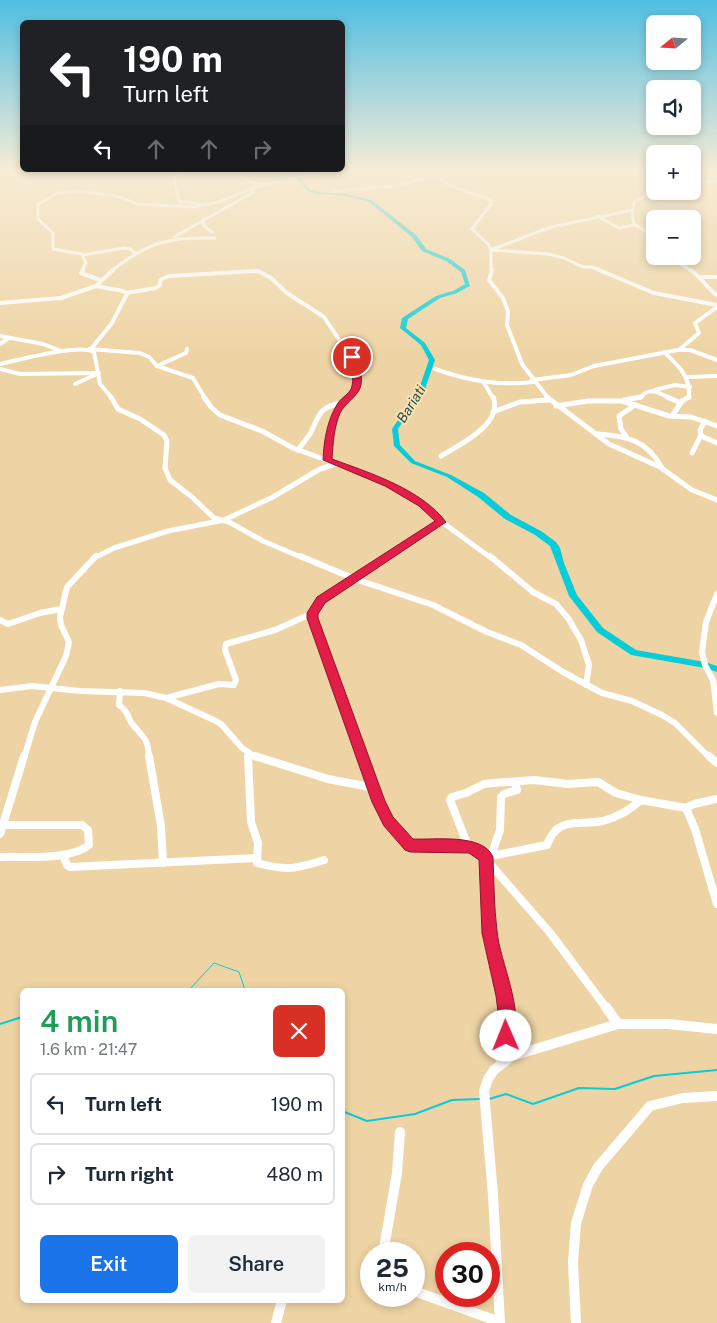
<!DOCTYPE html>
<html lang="en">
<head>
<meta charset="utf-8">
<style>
  body { margin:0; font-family:"Public Sans",sans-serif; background:#f2f2f3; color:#1f2937; height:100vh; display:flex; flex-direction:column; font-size:19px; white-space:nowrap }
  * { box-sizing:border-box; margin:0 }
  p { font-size:16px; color:#747a83 }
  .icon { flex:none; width:28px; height:28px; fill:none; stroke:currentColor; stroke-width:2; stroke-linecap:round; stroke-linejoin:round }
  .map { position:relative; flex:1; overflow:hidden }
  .drawer { position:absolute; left:20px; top:988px; width:325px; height:315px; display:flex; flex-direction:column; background:#fff; border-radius:8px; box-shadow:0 2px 8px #0003 }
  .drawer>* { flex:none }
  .banner { position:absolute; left:20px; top:20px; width:325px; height:152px; border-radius:8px; box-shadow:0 2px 8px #0003; background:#202124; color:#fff; overflow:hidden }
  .needle { width:32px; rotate:252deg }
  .buttons { position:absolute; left:646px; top:15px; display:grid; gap:10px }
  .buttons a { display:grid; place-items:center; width:55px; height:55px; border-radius:8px; background:#fff; box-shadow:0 2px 8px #0003; font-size:25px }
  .speed { position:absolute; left:360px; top:1242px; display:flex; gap:10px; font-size:25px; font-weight:700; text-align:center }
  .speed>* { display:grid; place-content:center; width:65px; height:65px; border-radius:50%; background:#fff; box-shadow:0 2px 8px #0003; line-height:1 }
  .speed small { font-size:12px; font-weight:400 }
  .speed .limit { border:8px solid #d22; background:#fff; color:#111 }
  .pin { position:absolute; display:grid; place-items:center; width:42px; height:42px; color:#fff; margin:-21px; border:2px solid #fff; border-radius:50%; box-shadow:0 1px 5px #0007 }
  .me { position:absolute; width:55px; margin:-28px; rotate:359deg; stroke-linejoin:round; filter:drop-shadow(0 0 4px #0008) }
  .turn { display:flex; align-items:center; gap:18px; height:105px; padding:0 20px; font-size:22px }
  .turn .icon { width:65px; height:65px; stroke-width:2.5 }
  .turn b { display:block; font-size:35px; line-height:42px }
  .lanes { display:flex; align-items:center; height:48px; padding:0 20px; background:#0003; justify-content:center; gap:25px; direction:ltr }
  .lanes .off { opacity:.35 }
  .round { display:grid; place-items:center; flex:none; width:52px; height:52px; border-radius:8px; background:#f2f2f3 }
  .head { display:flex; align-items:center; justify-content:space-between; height:85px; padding:0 20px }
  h1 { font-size:30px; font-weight:600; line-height:38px; color:#1e9e55 }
  .primary-button { display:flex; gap:10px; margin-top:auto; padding:10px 20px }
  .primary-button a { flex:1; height:58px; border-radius:8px; background:#1a73e8; color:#fff; font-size:20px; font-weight:600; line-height:58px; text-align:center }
  .primary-button a+a { background:#f2f2f3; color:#1f2937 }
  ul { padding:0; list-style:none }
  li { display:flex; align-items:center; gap:15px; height:62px; margin:0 10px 8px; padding:0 10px; border:2px solid #e0e1e3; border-radius:8px }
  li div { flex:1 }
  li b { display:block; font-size:19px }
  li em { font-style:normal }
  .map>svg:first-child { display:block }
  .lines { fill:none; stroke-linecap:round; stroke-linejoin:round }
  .stream-far1 { stroke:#09ccd9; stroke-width:1 }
  .stream { stroke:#09ccd9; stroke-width:2 }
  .river { fill:#09ccd9; fill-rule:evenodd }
  .minor-far5 { stroke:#fff; stroke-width:3 }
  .minor-far4 { stroke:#fff; stroke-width:4 }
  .minor-far3 { stroke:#fff; stroke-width:5 }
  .minor-far2 { stroke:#fff; stroke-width:6 }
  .minor-far1 { stroke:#fff; stroke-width:8 }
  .minor { stroke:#fff; stroke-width:10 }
  .route { fill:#e11d48; stroke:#92132f }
  .labels { text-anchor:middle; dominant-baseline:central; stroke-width:4; stroke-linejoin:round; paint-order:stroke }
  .far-water-label { font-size:14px; font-style:italic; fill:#26474a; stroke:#fbe2b0 }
</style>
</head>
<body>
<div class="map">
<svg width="717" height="1323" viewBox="0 0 717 1323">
  <rect width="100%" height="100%" fill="#eed4a4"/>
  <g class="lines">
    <path class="stream-far1" d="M 189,990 L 214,963 L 239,972 L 245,990"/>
    <g class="stream">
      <path d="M 0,1024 L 22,1017"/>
      <path d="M 489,1099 L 506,1094 L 533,1104 L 579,1088 L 615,1089 L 654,1076 L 717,1070"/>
      <path d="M 342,1111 L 367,1121 L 415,1114 L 452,1100 L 480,1099"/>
    </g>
    <path class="river" d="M 292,170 L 296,170 L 309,189 L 319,192 L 347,194 L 371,200 L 416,235 L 426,249 L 450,259 L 465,270 L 470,286 L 457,293 L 440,298 L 408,319 L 406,328 L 425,343 L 435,360 L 425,389 L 398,429 L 400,445 L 415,461 L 451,475 L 484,493 L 511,515 L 541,531 L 556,542 L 560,548 L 564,563 L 577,595 L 603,628 L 636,650 L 705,662 L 717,666 L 717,672 L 705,668 L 631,655 L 597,632 L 569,596 L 550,546 L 535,535 L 505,519 L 478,497 L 447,477 L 411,463 L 394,446 L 392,429 L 419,389 L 429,360 L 421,345 L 400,328 L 402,318 L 436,296 L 453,291 L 465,284 L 461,272 L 446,261 L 422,251 L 412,237 L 369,202 L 347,196 L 319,194 L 307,191 Z"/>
    <g class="minor-far5">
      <path d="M 427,169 L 449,185 L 491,200 L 491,204 L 472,229 L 488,244 L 491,250 L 548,254 L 564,258 L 583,267 L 592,267 L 602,271"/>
      <path d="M 696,169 L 717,178"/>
      <path d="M 175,170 L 181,173 L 174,178 L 179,201 L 200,204"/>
      <path d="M 530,171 L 585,169"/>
      <path d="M 692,184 L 717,181"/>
      <path d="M 655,190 L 634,202 L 632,215 L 634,224 L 655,237"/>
      <path d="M 334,191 L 395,186 L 435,175"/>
      <path d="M 597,216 L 619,228 L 635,225"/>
      <path d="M 203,219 L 204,226 L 212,232"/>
      <path d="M 174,237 L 252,193 L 255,184 L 241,177 L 239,170"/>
      <path d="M 83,255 L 124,248 L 130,249 L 135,253"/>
      <path d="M 667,256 L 692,271"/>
      <path d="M 82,271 L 86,263 L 82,254 L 53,249 L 53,233 L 38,219 L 38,204 L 58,193 L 79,191 L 120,197 L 137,204 L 193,207 L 219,202 L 255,187 L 309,174 L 374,169"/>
      <path d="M 111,271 C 149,242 167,237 215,238"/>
      <path d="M 255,271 L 258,271"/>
      <path d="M 491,271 L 491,252 L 493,249 L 551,227 L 633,210"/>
    </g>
    <g class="minor-far4">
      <path d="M 83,270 L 81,273 L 100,280"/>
      <path d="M 492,270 L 489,280 L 503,298 L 508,311 L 507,325 L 522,364 L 548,398"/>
      <path d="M 599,270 L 654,293 L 717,305"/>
      <path d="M 690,270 C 702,277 706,288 717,295"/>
      <path d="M 700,277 L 717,277"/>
      <path d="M 126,293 L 156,288 L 160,285 L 160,280 L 169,276 L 258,271 L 271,278 L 287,293 L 324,317 L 356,365 L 356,388 L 347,398"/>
      <path d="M 0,303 L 61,298 L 96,286"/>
      <path d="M 0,336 L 43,344 L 61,351"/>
      <path d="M 0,344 L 9,338"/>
      <path d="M 89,349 L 140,353 L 149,357 L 157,366 L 193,378 L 205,398"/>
      <path d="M 91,349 L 112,323 L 127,294 L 123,291 L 96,286 L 113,270"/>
      <path d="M 680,349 L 699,333 L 695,323 L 717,307"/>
      <path d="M 664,352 C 679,366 691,377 689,398"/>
      <path d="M 0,364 C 19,360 80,343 94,352 L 100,384 L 112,398"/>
      <path d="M 157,366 L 186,353 L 187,349"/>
      <path d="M 0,369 L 20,374 L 99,373"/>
      <path d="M 435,369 C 469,381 498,386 534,382"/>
      <path d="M 688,377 L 717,376"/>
      <path d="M 532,380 L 571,375 L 594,366 L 678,350 L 690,350 L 717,360"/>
      <path d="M 484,383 L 493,398"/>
      <path d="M 75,384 L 97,374"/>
      <path d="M 655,390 L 675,385 L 690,387"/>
      <path d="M 634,398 L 641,397 C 650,386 658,393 670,398"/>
    </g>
    <g class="minor-far3">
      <path d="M 111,397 L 118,409 L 140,419 L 164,435 L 167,441 L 165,468 L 170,480 L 192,497 L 214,518 L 229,522 L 263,541 L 303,558"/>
      <path d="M 204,397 L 211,407 L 220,415 L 262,431 L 293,448 L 376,478 L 422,504 L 442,522 L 491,558"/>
      <path d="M 547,397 L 609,444 L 660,467 L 692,490 L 717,500"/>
      <path d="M 667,397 L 681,403"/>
      <path d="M 624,400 L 641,397"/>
      <path d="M 556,406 L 588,401 L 622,401 L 669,416 L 691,417 L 717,426"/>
      <path d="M 493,412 L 520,402 L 549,400"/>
      <path d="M 672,416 L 682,401 L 689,397"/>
      <path d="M 597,434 C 627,436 647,440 662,468"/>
      <path d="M 626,436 L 621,429 L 619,416 L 635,405"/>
      <path d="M 701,436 L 717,443"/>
      <path d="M 298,450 C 302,445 306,439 310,434 C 320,415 318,407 342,403"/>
      <path d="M 692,453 L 701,435 L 700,430 L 705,421"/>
      <path d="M 441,456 C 459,445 504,424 493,397"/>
      <path d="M 328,460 C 329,437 331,414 348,397"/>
      <path d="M 94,558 L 114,548 L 168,531 L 224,520 L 273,497 L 320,469 L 336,464"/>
      <path d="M 387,558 L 442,522"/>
    </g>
    <g class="minor-far2">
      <path d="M 300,556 L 355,579 L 433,605 L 487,632 L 521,645 L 563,672 L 602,693 L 632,701 L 662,715 L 675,723 L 710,758"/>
      <path d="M 490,556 L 533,592 L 556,604 L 568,618 L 581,640 L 589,665 L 586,685"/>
      <path d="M 717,594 L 706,622 L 702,652 L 705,665 L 713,680 L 717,713"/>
      <path d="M 0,620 L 8,624 L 40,613 L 61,609"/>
      <path d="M 0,690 L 32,686 L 80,691 L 144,693 L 166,698 L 216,721 L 222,725 L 242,748 L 257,758"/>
      <path d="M 120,691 L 119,705 C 130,713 126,716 133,725 C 144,738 148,738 149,758"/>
      <path d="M 166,698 L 219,684 L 234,685 L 236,680 L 225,650 L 226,644 L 275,630 L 313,613"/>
      <path d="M 248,752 L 248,758"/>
      <path d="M 24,758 L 35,722 L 66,656 L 69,642 L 61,625 L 60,617 L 67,587 L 96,556"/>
      <path d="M 363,758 L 313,618 L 313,613 L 321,600 L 389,556"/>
    </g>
    <g class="minor-far1">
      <path d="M 149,756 L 161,826 L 163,863"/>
      <path d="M 248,756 L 251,822 L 258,843 L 257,863 C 287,871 295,869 324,860"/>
      <path d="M 255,756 L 328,779 L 375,788"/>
      <path d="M 363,756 C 370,777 388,842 412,845 C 435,848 456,844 478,850 L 551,934 L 607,1009"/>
      <path d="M 709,756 L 717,763"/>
      <path d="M 717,799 L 694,804 L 686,808 L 695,829 L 717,904"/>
      <path d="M 0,834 L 24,756"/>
      <path d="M 468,846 L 450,800 L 452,797 L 466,793 L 484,784 L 493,783 L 534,780 L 568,784 L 598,782 L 616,793 L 641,800 L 686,808"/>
      <path d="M 63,855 L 67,865 L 70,867 L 256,858"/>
      <path d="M 491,856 L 500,830 L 501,797 L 504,794 L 517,790 L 515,782"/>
      <path d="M 0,857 C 24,856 70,861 89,845 L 88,830 L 82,825 L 3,825"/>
      <path d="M 505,1009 L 489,933 L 486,857 L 547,845 C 558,815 578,826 603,821 C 618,817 630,810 641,800"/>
    </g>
    <g class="minor">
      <path d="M 606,1007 L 618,1024"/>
      <path d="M 501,1062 L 507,1019 L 505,1007"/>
      <path d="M 383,1254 L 397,1173 L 400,1132"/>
      <path d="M 414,1291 L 500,1322"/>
      <path d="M 276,1323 L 282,1300"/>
      <path d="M 500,1323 L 493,1195 L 484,1091 L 488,1079 L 494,1070 L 512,1056 L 618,1024 L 668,1024 L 717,1029"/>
      <path d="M 576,1323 L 573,1262 L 576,1223 L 588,1185 L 598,1167 L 650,1106 L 683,1098 L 717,1096"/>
    </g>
  </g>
  <linearGradient id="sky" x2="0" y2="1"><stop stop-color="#4fbee2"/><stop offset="0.48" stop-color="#f7ecd6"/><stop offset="1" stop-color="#f7ecd6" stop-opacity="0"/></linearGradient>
  <rect width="717" height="355" fill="url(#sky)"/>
  <path class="route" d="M 349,355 L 355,355 C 360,365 365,382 358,392 C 352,400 345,404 340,413 C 334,427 333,444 332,459 C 370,473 421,489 446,522 L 325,603 L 318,614 L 318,618 L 385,801 L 393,817 L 413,839 C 435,840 483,833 493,857 C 494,882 494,907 497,931 C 500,963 525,1010 512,1041 L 506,1044 L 500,1041 L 498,1036 L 499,1019 L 496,996 L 482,933 L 479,860 L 469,853 L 410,852 L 405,850 L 384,826 L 372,802 L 307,618 L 307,613 L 317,597 L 435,521 L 419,506 L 385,486 L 323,460 C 324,440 327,420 338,403 C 342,397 351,393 352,386 C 355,373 348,364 349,355 Z"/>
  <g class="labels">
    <g class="far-water-label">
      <text transform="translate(411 404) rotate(-58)">Bariati</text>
    </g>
  </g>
</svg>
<div class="buttons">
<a><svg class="needle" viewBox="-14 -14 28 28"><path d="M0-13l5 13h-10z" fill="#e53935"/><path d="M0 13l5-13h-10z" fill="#747a83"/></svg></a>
<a><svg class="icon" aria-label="sound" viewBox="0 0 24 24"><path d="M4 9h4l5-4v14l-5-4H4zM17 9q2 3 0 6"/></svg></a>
<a>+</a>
<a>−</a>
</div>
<div class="speed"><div>25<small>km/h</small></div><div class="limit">30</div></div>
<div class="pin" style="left:352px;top:357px;background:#d93025"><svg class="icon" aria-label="arrive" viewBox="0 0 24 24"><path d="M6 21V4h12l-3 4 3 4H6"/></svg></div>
<svg class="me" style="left:506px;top:1036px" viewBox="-20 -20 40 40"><circle r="19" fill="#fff"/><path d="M0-13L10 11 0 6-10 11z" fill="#e11d48"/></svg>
<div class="banner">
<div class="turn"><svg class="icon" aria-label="left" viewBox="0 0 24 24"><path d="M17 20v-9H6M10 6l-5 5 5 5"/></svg><div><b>190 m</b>Turn left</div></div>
<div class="lanes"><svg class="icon" aria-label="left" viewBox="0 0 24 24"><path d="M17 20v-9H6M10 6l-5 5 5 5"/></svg><svg class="icon off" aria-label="ahead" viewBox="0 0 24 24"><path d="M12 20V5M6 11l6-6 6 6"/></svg><svg class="icon off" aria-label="ahead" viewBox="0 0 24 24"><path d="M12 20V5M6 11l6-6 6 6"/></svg><svg class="icon off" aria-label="right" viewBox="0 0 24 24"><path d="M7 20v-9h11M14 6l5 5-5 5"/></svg></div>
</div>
<section class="drawer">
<div class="head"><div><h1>4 min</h1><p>1.6 km · 21:47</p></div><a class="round" style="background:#d93025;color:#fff"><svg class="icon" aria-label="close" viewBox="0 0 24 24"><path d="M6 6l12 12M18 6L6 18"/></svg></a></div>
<ul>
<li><svg class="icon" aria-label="left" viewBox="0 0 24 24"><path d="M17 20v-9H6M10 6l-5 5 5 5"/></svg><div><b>Turn left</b></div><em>190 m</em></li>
<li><svg class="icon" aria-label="right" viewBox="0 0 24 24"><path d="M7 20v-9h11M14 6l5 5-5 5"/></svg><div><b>Turn right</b></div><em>480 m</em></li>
</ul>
<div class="primary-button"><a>Exit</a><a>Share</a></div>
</section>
</div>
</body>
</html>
